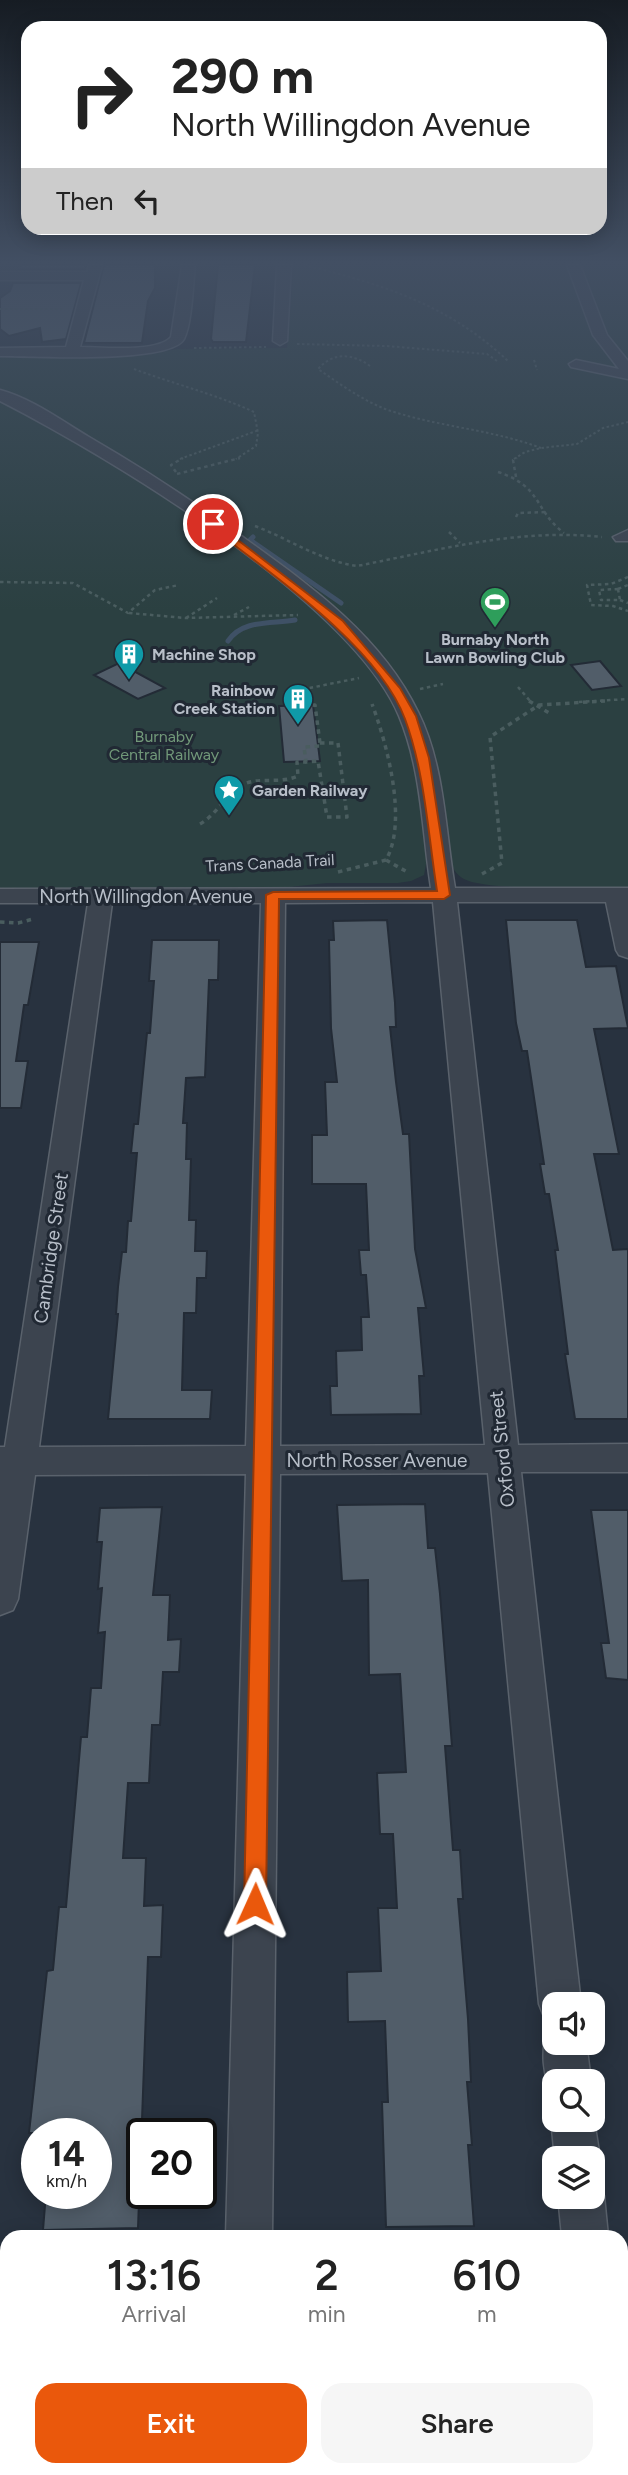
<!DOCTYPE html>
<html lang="en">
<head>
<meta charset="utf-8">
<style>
  body { margin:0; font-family:Figtree,sans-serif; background:#f6f6f6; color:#222; height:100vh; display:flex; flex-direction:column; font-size:26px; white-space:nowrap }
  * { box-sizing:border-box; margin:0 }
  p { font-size:23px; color:#767676 }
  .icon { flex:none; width:38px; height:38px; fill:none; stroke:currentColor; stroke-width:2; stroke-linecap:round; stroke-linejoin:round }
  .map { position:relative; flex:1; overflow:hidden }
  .sheet { position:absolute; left:0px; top:2230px; width:628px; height:247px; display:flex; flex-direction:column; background:#fff; border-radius:21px 21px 0 0; box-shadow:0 4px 18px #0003 }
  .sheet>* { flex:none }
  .banner { position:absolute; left:21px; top:21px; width:586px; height:214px; border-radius:21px; box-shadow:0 4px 18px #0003; background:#fff; color:#222; overflow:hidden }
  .tools { position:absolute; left:542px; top:1992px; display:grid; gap:14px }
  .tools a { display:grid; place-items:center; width:63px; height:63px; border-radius:14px; background:#fff; box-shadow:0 4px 18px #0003; font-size:35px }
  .speed { position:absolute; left:21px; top:2118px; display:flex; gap:14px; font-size:35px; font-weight:700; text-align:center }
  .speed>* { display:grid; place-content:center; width:91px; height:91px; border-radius:50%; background:#fff; box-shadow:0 4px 18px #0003; line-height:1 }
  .speed small { font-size:18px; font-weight:400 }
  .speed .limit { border:4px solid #111; border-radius:10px; background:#fff; color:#111 }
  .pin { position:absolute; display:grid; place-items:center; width:60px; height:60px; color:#fff; margin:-30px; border:4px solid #fff; border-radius:50%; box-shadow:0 2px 7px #0007 }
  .me { position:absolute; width:77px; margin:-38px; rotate:1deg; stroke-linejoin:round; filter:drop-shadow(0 0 5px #0008) }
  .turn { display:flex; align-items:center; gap:24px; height:147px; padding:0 35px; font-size:32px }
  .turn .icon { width:91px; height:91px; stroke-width:2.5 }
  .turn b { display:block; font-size:49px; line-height:60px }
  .then { display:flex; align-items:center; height:66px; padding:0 35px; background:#0003; gap:14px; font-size:26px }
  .eta { display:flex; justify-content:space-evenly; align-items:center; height:119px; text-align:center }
  .eta b { font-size:42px; font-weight:600; line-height:49px }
  .button { display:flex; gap:14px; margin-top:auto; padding:14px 35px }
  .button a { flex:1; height:80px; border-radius:21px; background:#ea580c; color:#fff; font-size:28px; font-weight:600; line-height:80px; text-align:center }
  .button a+a { background:#f6f6f6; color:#222 }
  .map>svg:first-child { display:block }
  .green { fill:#2b4041 }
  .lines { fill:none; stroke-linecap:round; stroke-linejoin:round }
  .stream { stroke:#3f5166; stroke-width:5 }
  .building { fill:#515d69; stroke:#232b36; stroke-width:2 }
  .minor-casing { stroke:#5a626c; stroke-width:3 }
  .path-far2 { stroke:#4a5d5f; stroke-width:2; stroke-dasharray:2.5 2.5; stroke-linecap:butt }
  .path-far1 { stroke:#4a5d5f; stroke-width:2.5; stroke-dasharray:3.5 3.5; stroke-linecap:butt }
  .path { stroke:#4a5d5f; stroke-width:3.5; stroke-dasharray:4.5 4.5; stroke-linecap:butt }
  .minor { fill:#3c444f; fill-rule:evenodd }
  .route { fill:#ea580c; stroke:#983908; stroke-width:2 }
  .labels { text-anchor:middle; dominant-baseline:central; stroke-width:6; stroke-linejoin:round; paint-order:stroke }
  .far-poi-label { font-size:16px; font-weight:bold; fill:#b8bfc9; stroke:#212934; text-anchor:start }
  .far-park-label { font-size:16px; fill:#719879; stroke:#212934 }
  .far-street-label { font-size:16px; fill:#b8bfc9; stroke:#212934 }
  .street-label { font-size:19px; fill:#b8bfc9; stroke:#212934 }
</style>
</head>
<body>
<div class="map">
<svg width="628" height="2475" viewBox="0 0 628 2475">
  <rect width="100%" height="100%" fill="#28323f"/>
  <path class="green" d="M 294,265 L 628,265 L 628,887 C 595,887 489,892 464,879 C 456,875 452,867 449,858 L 427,859 L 424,875 L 411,881 L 398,883 L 327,883 L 280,888 L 0,888 L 0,357 L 146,354 L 178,349 L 287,348 Z"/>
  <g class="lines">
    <g class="stream">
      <path d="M 253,537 L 250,540 L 341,603"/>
      <path d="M 228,641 C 243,619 272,624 295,620"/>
    </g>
  </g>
  <g class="building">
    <path d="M 20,265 L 86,265 L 85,269 L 18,269 Z"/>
    <path d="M 104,265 L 155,265 L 155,288 L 148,301 L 142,343 L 84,343 Z"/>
    <path d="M 218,265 L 255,265 L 246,342 L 213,342 L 211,339 Z"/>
    <path d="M 13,283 L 81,283 L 66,339 L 42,342 L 40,328 L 9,336 L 0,329 L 0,298 L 10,291 Z"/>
    <path d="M 600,661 L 621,686 L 592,690 L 571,665 Z"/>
    <path d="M 119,663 L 165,688 L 138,699 L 94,675 Z"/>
    <path d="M 313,705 L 320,761 L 284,762 L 279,706 Z"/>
    <path d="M 387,920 L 395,1003 L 396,1027 L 390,1027 L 396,1082 L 403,1134 L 409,1134 L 415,1249 L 426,1308 L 418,1308 L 424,1376 L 419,1376 L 421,1414 L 331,1415 L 330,1386 L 337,1386 L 336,1351 L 362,1350 L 361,1317 L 369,1317 L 366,1275 L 361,1275 L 359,1250 L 369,1250 L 366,1184 L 312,1184 L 312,1135 L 327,1135 L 325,1082 L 337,1082 L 331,1028 L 329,940 L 334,940 L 333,921 Z"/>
    <path d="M 506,920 L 577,920 L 586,967 L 616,966 L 628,1028 L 594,1029 L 619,1154 L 594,1154 L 613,1250 L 628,1249 L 628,1419 L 575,1419 L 565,1354 L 568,1354 L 555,1250 L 558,1250 L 549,1194 L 545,1194 L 540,1164 L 544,1164 L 527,1051 L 522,1051 L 516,1023 Z"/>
    <path d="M 152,940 L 219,940 L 218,980 L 209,980 L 205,1077 L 186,1078 L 183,1123 L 187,1123 L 186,1159 L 191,1159 L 189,1220 L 196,1220 L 195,1251 L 207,1251 L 206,1278 L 197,1278 L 196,1313 L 184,1313 L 182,1390 L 212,1390 L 210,1419 L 108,1419 L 118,1314 L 116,1314 L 118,1287 L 122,1252 L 126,1252 L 128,1221 L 131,1221 L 137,1153 L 131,1153 L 134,1124 L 138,1124 L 147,1033 L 150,1033 L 154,981 L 149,981 Z"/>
    <path d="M 0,942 L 39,942 L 28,1005 L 24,1005 L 16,1061 L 28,1061 L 21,1108 L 0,1108 Z"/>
    <path d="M 425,1504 L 428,1548 L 435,1548 L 440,1594 L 452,1746 L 445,1746 L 453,1850 L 460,1850 L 463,1899 L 458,1899 L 468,2019 L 471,2082 L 467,2082 L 472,2145 L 468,2145 L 474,2226 L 386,2227 L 382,2102 L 388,2102 L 385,2021 L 348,2022 L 347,1972 L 381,1971 L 378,1908 L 397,1908 L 393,1834 L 380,1834 L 377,1773 L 406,1772 L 400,1674 L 369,1675 L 368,1580 L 342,1581 L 337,1505 Z"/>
    <path d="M 162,1507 L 153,1595 L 170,1595 L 168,1640 L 181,1639 L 179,1672 L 163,1672 L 160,1725 L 152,1725 L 149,1783 L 128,1783 L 123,1858 L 146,1858 L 144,1906 L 163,1905 L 161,1957 L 148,1957 L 138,2228 L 43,2230 L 46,2193 L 96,2193 L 96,2133 L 29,2133 L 47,1971 L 53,1970 L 59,1907 L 66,1907 L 81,1737 L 87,1737 L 91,1688 L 101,1688 L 105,1632 L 98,1633 L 102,1588 L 98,1589 L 102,1542 L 97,1542 L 100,1508 Z"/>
    <path d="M 591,1510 L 628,1510 L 628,1680 L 606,1678 L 601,1643 L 609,1643 Z"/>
  </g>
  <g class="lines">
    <g class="minor-casing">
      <g id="minor">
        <path d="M 89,265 L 102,265 L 80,347 C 102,347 157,353 171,337 L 182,265 L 195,265 C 193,283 192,324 184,339 C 171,364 31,356 0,356 L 0,348 L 66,347 L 84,280 L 0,280 L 0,272 L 87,272 Z"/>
        <path d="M 277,265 L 291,265 L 287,341 L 280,345 L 273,341 Z"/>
        <path d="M 567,265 L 580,265 L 607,335 L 628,361 L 628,379 L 571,367 L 569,364 L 576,360 L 619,369 L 593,335 Z"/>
        <path d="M 0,390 C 31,398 62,421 89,437 C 141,467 191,500 240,535 C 308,584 381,635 418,712 C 445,766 445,830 455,888 L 628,888 L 628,958 L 619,955 L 616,950 L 606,902 L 457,902 L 518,1445 L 628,1444 L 628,1472 L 521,1472 L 581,2004 L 555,2004 L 555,2023 L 545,2019 L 539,2004 L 488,1473 L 280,1474 L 272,2236 L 226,2236 L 246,1474 L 35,1475 L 18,1599 L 13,1610 L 0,1615 L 0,1447 L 5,1447 L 88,903 L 0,903 L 0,889 L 431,888 C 422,831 422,771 399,716 C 352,603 110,457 0,401 ZM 433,902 L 485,1445 L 280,1446 L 285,903 ZM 112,903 L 261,903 L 246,1446 L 39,1447 Z"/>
        <path d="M 628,530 L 628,541 L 616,541 L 613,537 Z"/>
        <path d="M 555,2024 L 555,2042 L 586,2042 L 591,2081 L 555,2081 L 555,2097 C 542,2078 540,2048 549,2027 Z"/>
        <path d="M 555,2109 L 555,2119 L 593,2119 L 593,2114 L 600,2158 L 593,2174 L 593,2158 L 555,2159 L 551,2119 Z"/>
        <path d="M 593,2178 L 597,2180 L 604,2196 L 608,2236 L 562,2236 L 558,2196 L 593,2196 Z"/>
        <path d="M 621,2449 L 628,2453 L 628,2475 L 584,2475 L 584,2469 L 621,2469 Z"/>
        <path d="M 220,2469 L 270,2469 L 271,2475 L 219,2475 Z"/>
      </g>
    </g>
    <g class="path-far2">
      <path d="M 304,265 C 382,284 449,305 508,361"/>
      <path d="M 0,309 L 62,309"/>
      <path d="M 297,344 L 386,346 L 487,354 L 497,361"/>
      <path d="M 194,348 L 266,347"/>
      <path d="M 534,360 L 537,370"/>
      <path d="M 370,366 C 352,353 333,352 318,369 C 340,384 363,401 388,410 C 438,427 491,429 541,448"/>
      <path d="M 134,369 C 174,384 215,394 254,412 L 258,433 L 256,446 L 236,459"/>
      <path d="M 180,459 L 259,430"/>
      <path d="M 514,459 L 525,452 L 541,448 L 577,444 L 603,428 L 628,422"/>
    </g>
    <g class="path-far1">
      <path d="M 176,472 L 171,465 L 183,458"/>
      <path d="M 498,472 C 543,487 533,509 564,533"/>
      <path d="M 177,474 L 240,458"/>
      <path d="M 516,477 L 513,460 L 517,458"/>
      <path d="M 516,517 L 518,513 L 547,512"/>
      <path d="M 255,526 C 289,539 321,561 357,566 C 439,550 518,528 602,537"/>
      <path d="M 449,532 L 460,543"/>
      <path d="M 628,577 L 611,584 L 587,585 L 591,605 L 613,606 L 628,611"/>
      <path d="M 0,582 L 73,583 L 128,613 L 155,590 L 179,585"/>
      <path d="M 618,589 L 620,600 L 601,600 L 599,590 Z"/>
      <path d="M 618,589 L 628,585"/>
      <path d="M 620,600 L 628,603"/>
      <path d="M 129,613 L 185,618 L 298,615"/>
      <path d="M 234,615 L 249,607"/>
      <path d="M 186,618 L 217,598"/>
      <path d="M 518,687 L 531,702"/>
      <path d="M 420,689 L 443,684"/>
      <path d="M 289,702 L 285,693 L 359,678"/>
      <path d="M 579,702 L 628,699"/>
    </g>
    <g class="path">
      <path d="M 288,701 L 290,705 L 315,705 L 320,743"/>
      <path d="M 529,701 L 551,714"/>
      <path d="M 320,743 L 338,743 L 347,817 L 327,817 L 318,761 L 306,762 L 304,747 L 320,746 Z"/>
      <path d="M 200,824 C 218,814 228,790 244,784 C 261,777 280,784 298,776 L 297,762 L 306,762"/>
      <path d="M 386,860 L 409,873"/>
      <path d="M 338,872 L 386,860 C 408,821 387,744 372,704"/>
      <path d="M 482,874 L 502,863 L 490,737 L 539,705 L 605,701"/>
      <path d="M 0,922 L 18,923 L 33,919"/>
    </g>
    <use href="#minor" class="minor"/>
  </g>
  <linearGradient id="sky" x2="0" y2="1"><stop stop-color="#161c23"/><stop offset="0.43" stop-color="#424f63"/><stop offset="1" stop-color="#424f63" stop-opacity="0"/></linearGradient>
  <rect width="628" height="611" fill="url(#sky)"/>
  <path class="route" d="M 213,521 L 343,621 L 400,688 L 416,716 L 429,758 L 450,895 L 444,899 L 279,899 L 266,1904 L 263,1912 L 255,1915 L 247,1912 L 244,1904 L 266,895 L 273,892 L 437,891 C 428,834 425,773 405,719 C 378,646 270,573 209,526 Z"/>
  <defs>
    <g id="stadium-pin" transform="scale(1.575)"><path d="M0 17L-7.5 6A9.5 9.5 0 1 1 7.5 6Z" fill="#2e9e5b" stroke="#212934"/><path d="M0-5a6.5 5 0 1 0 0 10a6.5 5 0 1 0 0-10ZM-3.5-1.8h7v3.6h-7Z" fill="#fff"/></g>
    <g id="building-pin" transform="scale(1.575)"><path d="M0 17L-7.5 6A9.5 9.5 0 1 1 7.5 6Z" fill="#0f9aa8" stroke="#212934"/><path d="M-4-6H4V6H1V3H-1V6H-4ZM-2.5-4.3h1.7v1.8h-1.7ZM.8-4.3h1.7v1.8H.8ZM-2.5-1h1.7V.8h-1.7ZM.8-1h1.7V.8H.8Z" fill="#fff"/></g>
    <g id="sight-pin" transform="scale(1.575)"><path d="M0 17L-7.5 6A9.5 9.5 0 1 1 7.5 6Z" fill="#0f9aa8" stroke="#212934"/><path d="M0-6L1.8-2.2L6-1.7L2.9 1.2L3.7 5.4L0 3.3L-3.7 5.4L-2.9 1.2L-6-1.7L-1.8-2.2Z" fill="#fff"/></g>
  </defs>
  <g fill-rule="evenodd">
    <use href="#stadium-pin" x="495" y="602"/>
    <use href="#building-pin" x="129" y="654"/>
    <use href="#building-pin" x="298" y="699"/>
    <use href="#sight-pin" x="229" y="790"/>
  </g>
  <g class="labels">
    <g class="far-poi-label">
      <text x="495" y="639" text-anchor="middle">Burnaby North<tspan x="495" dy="18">Lawn Bowling Club</tspan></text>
      <text x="152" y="654">Machine Shop</text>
      <text x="275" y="690" text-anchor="end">Rainbow<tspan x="275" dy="18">Creek Station</tspan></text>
      <text x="252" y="790">Garden Railway</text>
    </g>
    <g class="far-park-label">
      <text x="164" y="736">Burnaby<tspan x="164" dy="18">Central Railway</tspan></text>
    </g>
    <g class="far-street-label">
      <text transform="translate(270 863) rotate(-3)">Trans Canada Trail</text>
    </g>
    <g class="street-label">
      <text x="146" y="896">North Willingdon Avenue</text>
      <text transform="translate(51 1248) rotate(-82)">Cambridge Street</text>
      <text transform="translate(502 1449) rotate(-96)">Oxford Street</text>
      <text x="377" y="1460">North Rosser Avenue</text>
    </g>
  </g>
</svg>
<div class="tools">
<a><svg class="icon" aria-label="sound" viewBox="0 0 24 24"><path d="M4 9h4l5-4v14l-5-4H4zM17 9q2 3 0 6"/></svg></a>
<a><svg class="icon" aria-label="search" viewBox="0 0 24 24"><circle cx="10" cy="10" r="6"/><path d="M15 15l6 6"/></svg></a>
<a><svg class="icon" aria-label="layers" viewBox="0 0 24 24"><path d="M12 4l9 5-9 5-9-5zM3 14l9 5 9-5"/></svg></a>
</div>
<div class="speed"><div>14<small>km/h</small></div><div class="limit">20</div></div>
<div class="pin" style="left:213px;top:524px;background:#d93025"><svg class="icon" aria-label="arrive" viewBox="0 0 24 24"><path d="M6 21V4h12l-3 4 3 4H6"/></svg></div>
<svg class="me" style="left:255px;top:1904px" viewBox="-20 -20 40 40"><path d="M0-17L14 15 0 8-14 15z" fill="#ea580c" stroke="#fff" stroke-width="4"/></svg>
<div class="banner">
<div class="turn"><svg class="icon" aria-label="right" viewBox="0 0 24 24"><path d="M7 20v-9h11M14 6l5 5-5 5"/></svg><div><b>290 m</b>North Willingdon Avenue</div></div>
<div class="then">Then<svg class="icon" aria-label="left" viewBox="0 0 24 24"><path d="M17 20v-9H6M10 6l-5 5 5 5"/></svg></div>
</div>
<section class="sheet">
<div class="eta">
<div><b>13:16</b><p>Arrival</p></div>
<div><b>2</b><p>min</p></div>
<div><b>610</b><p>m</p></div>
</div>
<div class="button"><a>Exit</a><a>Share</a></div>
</section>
</div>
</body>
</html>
